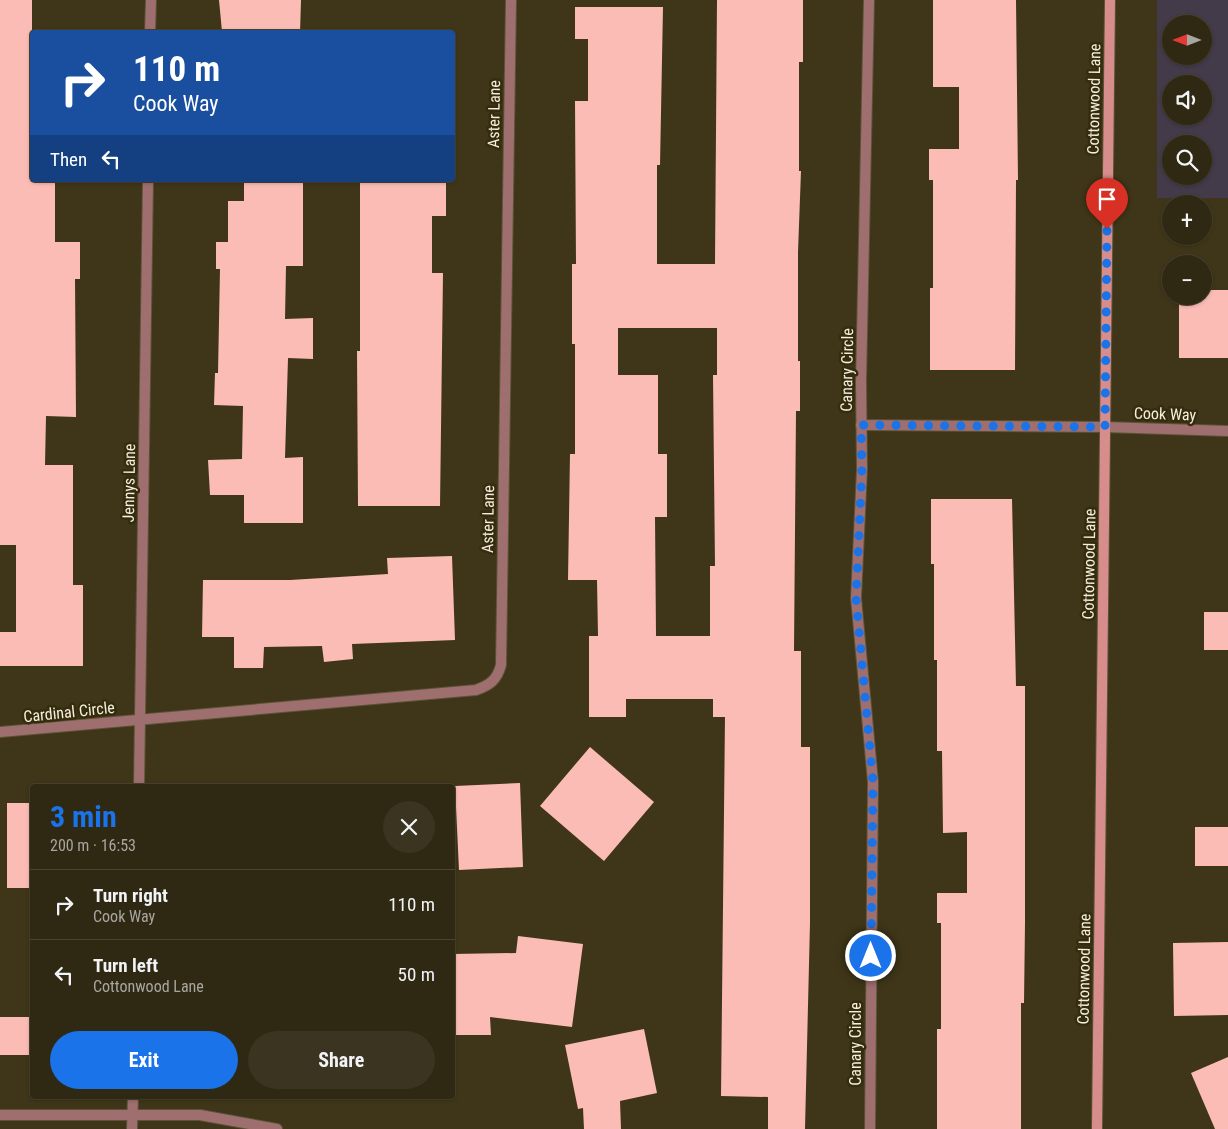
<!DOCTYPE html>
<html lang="en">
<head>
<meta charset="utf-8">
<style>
  body { margin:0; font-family:"Roboto Condensed",sans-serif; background:#3b3421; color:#f1f3f6; height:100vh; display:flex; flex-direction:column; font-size:19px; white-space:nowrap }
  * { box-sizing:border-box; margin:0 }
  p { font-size:16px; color:#a7a6a0 }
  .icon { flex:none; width:28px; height:28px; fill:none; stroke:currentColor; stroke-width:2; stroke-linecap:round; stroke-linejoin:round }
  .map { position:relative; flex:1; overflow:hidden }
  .sheet { position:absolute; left:30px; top:784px; width:425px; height:315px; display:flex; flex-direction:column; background:#2f2813; border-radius:5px; box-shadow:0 1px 4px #0004,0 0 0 1px #4a4433 }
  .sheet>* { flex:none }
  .hud { position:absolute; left:30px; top:30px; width:425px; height:152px; border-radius:5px; box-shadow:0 1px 4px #0004,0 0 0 1px #4a4433; background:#1a4fa0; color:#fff; overflow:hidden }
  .needle { width:32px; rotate:270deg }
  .controls { position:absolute; left:1162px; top:15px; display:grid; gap:10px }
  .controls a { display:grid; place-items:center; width:50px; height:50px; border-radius:50%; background:#2f2813; box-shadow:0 1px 4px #0004,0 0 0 1px #4a4433; font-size:25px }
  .pin { position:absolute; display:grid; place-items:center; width:42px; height:42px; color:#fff; margin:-51px -21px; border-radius:50% 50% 50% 0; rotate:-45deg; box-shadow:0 0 5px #0007 }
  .pin .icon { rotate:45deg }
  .me { position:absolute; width:55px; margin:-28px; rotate:0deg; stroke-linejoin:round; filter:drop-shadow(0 0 4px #0008) }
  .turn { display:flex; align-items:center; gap:18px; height:105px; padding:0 20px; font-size:22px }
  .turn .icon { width:65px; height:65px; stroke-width:2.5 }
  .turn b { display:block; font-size:35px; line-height:42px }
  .then { display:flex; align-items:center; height:48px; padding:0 20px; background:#0003; gap:10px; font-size:19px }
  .round { display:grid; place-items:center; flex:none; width:52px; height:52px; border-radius:26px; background:#3b3421 }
  .summary { display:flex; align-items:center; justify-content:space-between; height:85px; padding:0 20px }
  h1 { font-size:30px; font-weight:700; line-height:38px; color:#1a73e8 }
  .action { display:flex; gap:10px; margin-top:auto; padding:10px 20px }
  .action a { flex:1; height:58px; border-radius:30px; background:#1a73e8; color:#fff; font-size:20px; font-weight:700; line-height:58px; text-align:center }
  .action a+a { background:#3b3421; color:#f1f3f6 }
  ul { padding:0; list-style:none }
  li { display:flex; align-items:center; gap:15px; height:70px; padding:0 20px; border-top:1px solid #4a4433 }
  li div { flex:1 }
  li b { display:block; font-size:19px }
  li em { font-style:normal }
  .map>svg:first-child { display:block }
  .education { fill:#433a4a; fill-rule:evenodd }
  .building { fill:#fcbcb6; fill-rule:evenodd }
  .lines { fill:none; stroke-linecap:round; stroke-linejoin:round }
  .street-casing { stroke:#5c5338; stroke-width:12 }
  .secondary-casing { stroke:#5c5338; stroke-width:12 }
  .street { stroke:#9e6f6e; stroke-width:10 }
  .secondary { stroke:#d88d8d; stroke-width:10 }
  .route { stroke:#1a73e8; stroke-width:9; stroke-dasharray:0 16.2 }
  .labels { text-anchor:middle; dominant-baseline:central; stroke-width:5; stroke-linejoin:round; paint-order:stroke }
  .street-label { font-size:16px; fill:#f3eedd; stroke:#352c0e }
</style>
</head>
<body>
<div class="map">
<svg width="1228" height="1129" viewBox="0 0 1228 1129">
  <rect width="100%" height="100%" fill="#3f3619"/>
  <path class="education" d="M 1157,0 L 1228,0 L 1228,198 L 1157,198 ZM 1171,24 L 1204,24 L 1204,56 L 1171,56 ZM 1171,84 L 1204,84 L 1204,116 L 1171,116 ZM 1171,144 L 1204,144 L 1204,176 L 1171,176 Z"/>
  <g class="building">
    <path d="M 0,0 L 32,0 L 32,180 L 55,180 L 55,242 L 80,242 L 80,279 L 75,279 L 76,417 L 46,416 L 45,465 L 73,465 L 73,585 L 83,585 L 83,666 L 0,666 L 0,632 L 16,632 L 16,545 L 0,545 Z"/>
    <path d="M 219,0 L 301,0 L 300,32 L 222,32 Z"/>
    <path d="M 717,0 L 803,0 L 803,62 L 799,62 L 799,171 L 801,171 L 798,252 L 798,361 L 800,361 L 800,411 L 796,411 L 794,651 L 801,651 L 801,747 L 810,747 L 810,923 L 805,1129 L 768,1129 L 768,1097 L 721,1096 L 725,717 L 713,717 L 713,699 L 626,699 L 626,717 L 589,717 L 589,636 L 598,636 L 597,580 L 568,580 L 570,454 L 575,454 L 575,344 L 572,344 L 572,264 L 576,264 L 575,101 L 588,101 L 588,39 L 575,39 L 575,7 L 663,7 L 660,165 L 657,165 L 657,264 L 715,264 ZM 618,328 L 717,328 L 717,375 L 713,375 L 715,566 L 710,566 L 710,636 L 656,636 L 655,517 L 667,517 L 667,454 L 658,454 L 658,375 L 618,375 Z"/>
    <path d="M 933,0 L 1016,0 L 1018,180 L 1016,180 L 1015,370 L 930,370 L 930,288 L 933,288 L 933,180 L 929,180 L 929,149 L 959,149 L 959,87 L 933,87 Z"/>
    <path d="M 244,180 L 303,180 L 303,266 L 286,266 L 285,319 L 313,318 L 313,359 L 288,358 L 285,458 L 303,457 L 303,523 L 244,523 L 244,495 L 210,495 L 208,460 L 242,459 L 243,406 L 214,405 L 215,373 L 218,373 L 220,269 L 216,269 L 216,242 L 228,242 L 228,201 L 244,201 Z"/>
    <path d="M 360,182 L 446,182 L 446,216 L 432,216 L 432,273 L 443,273 L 440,506 L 358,506 L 357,351 L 360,351 Z"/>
    <path d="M 1204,290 L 1228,290 L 1228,358 L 1179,358 L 1179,296 L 1204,296 Z"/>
    <path d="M 931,499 L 1012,499 L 1016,686 L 1025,686 L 1025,923 L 1024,1003 L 1021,1003 L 1021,1129 L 937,1129 L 937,1029 L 941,1029 L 941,923 L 937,923 L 937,893 L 967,893 L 967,832 L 943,833 L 942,751 L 937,751 L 937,660 L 934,660 L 934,564 L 931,564 Z"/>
    <path d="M 452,556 L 455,640 L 352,644 L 353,659 L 324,662 L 322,646 L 264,647 L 263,668 L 234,668 L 234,637 L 202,637 L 203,580 L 290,580 L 388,574 L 387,558 Z"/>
    <rect x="1204" y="612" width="24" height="38"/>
    <path d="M 590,747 L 654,802 L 604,861 L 540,806 Z"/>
    <path d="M 520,783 L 523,867 L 459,870 L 455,786 Z"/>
    <rect x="7" y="803" width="25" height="85"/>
    <rect x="1195" y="827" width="33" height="39"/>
    <path d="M 518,936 L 583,944 L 572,1027 L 490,1017 L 491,1035 L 452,1035 L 452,954 L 516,953 Z"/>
    <path d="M 1228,942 L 1228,1015 L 1174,1016 L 1173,943 Z"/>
    <rect x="0" y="1017" width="32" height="38"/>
    <path d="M 644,1029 L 657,1093 L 620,1101 L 621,1129 L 584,1129 L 583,1108 L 578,1109 L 565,1045 Z"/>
    <path d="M 1228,1057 L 1228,1129 L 1215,1129 L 1191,1073 Z"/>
  </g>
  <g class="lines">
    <g class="street-casing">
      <g id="street">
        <path d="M 869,0 L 861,382 L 862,469 L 856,598 L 873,782 L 870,1129"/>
        <path d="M 150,32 L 151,0"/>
        <path d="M 861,425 L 1105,427 L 1228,431"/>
        <path d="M 0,732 L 476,690 C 490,685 497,680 501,665 L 511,0"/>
        <path d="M 139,786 L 148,180"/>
        <path d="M 0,1115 L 200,1115 L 277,1129"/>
        <path d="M 132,1129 L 133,1096"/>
      </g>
    </g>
    <g class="secondary-casing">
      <path id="secondary" d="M 1097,1129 L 1110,0"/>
    </g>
    <use href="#street" class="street"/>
    <use href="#secondary" class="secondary"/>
  </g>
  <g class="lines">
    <path class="route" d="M 871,956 L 873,782 L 856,598 L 862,469 L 861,425 L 1105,427 L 1107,229"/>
  </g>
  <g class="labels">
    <g class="street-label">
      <text transform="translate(1094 99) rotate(-89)">Cottonwood Lane</text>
      <text transform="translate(494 114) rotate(-89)">Aster Lane</text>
      <text transform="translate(847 370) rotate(-89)">Canary Circle</text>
      <text transform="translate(1165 414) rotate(2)">Cook Way</text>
      <text transform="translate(129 483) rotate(-89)">Jennys Lane</text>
      <text transform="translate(488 519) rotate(-89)">Aster Lane</text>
      <text transform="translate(1089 564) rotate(-89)">Cottonwood Lane</text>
      <text transform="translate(69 712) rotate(-6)">Cardinal Circle</text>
      <text transform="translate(1084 969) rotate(-89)">Cottonwood Lane</text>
      <text transform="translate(855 1044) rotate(-90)">Canary Circle</text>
    </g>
  </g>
</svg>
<div class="controls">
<a><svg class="needle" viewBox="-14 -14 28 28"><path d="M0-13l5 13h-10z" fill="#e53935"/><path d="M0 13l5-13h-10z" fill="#a7a6a0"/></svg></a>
<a><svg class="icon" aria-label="sound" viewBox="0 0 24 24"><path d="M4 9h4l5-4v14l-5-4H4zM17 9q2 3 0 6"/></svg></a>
<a><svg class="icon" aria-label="search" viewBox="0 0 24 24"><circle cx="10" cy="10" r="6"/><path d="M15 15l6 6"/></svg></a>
<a>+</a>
<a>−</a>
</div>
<div class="pin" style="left:1107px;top:229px;background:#d93025"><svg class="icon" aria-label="arrive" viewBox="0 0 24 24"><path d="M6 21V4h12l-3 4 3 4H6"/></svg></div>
<svg class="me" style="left:871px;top:956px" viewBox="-20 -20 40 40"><circle r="17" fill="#1a73e8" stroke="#fff" stroke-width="3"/><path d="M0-11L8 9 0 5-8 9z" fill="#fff"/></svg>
<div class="hud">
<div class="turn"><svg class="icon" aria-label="right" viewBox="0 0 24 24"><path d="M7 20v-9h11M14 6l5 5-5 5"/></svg><div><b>110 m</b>Cook Way</div></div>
<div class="then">Then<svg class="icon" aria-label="left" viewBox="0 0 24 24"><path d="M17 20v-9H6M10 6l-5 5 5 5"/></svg></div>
</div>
<section class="sheet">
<div class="summary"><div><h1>3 min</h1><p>200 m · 16:53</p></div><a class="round"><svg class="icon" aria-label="close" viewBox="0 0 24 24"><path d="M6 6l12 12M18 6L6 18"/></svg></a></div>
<ul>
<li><svg class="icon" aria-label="right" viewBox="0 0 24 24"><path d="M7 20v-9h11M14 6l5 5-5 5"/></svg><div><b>Turn right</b><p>Cook Way</p></div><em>110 m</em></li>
<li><svg class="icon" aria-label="left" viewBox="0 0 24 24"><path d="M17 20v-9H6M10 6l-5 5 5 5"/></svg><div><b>Turn left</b><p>Cottonwood Lane</p></div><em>50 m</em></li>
</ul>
<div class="action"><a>Exit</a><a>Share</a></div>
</section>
</div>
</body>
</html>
